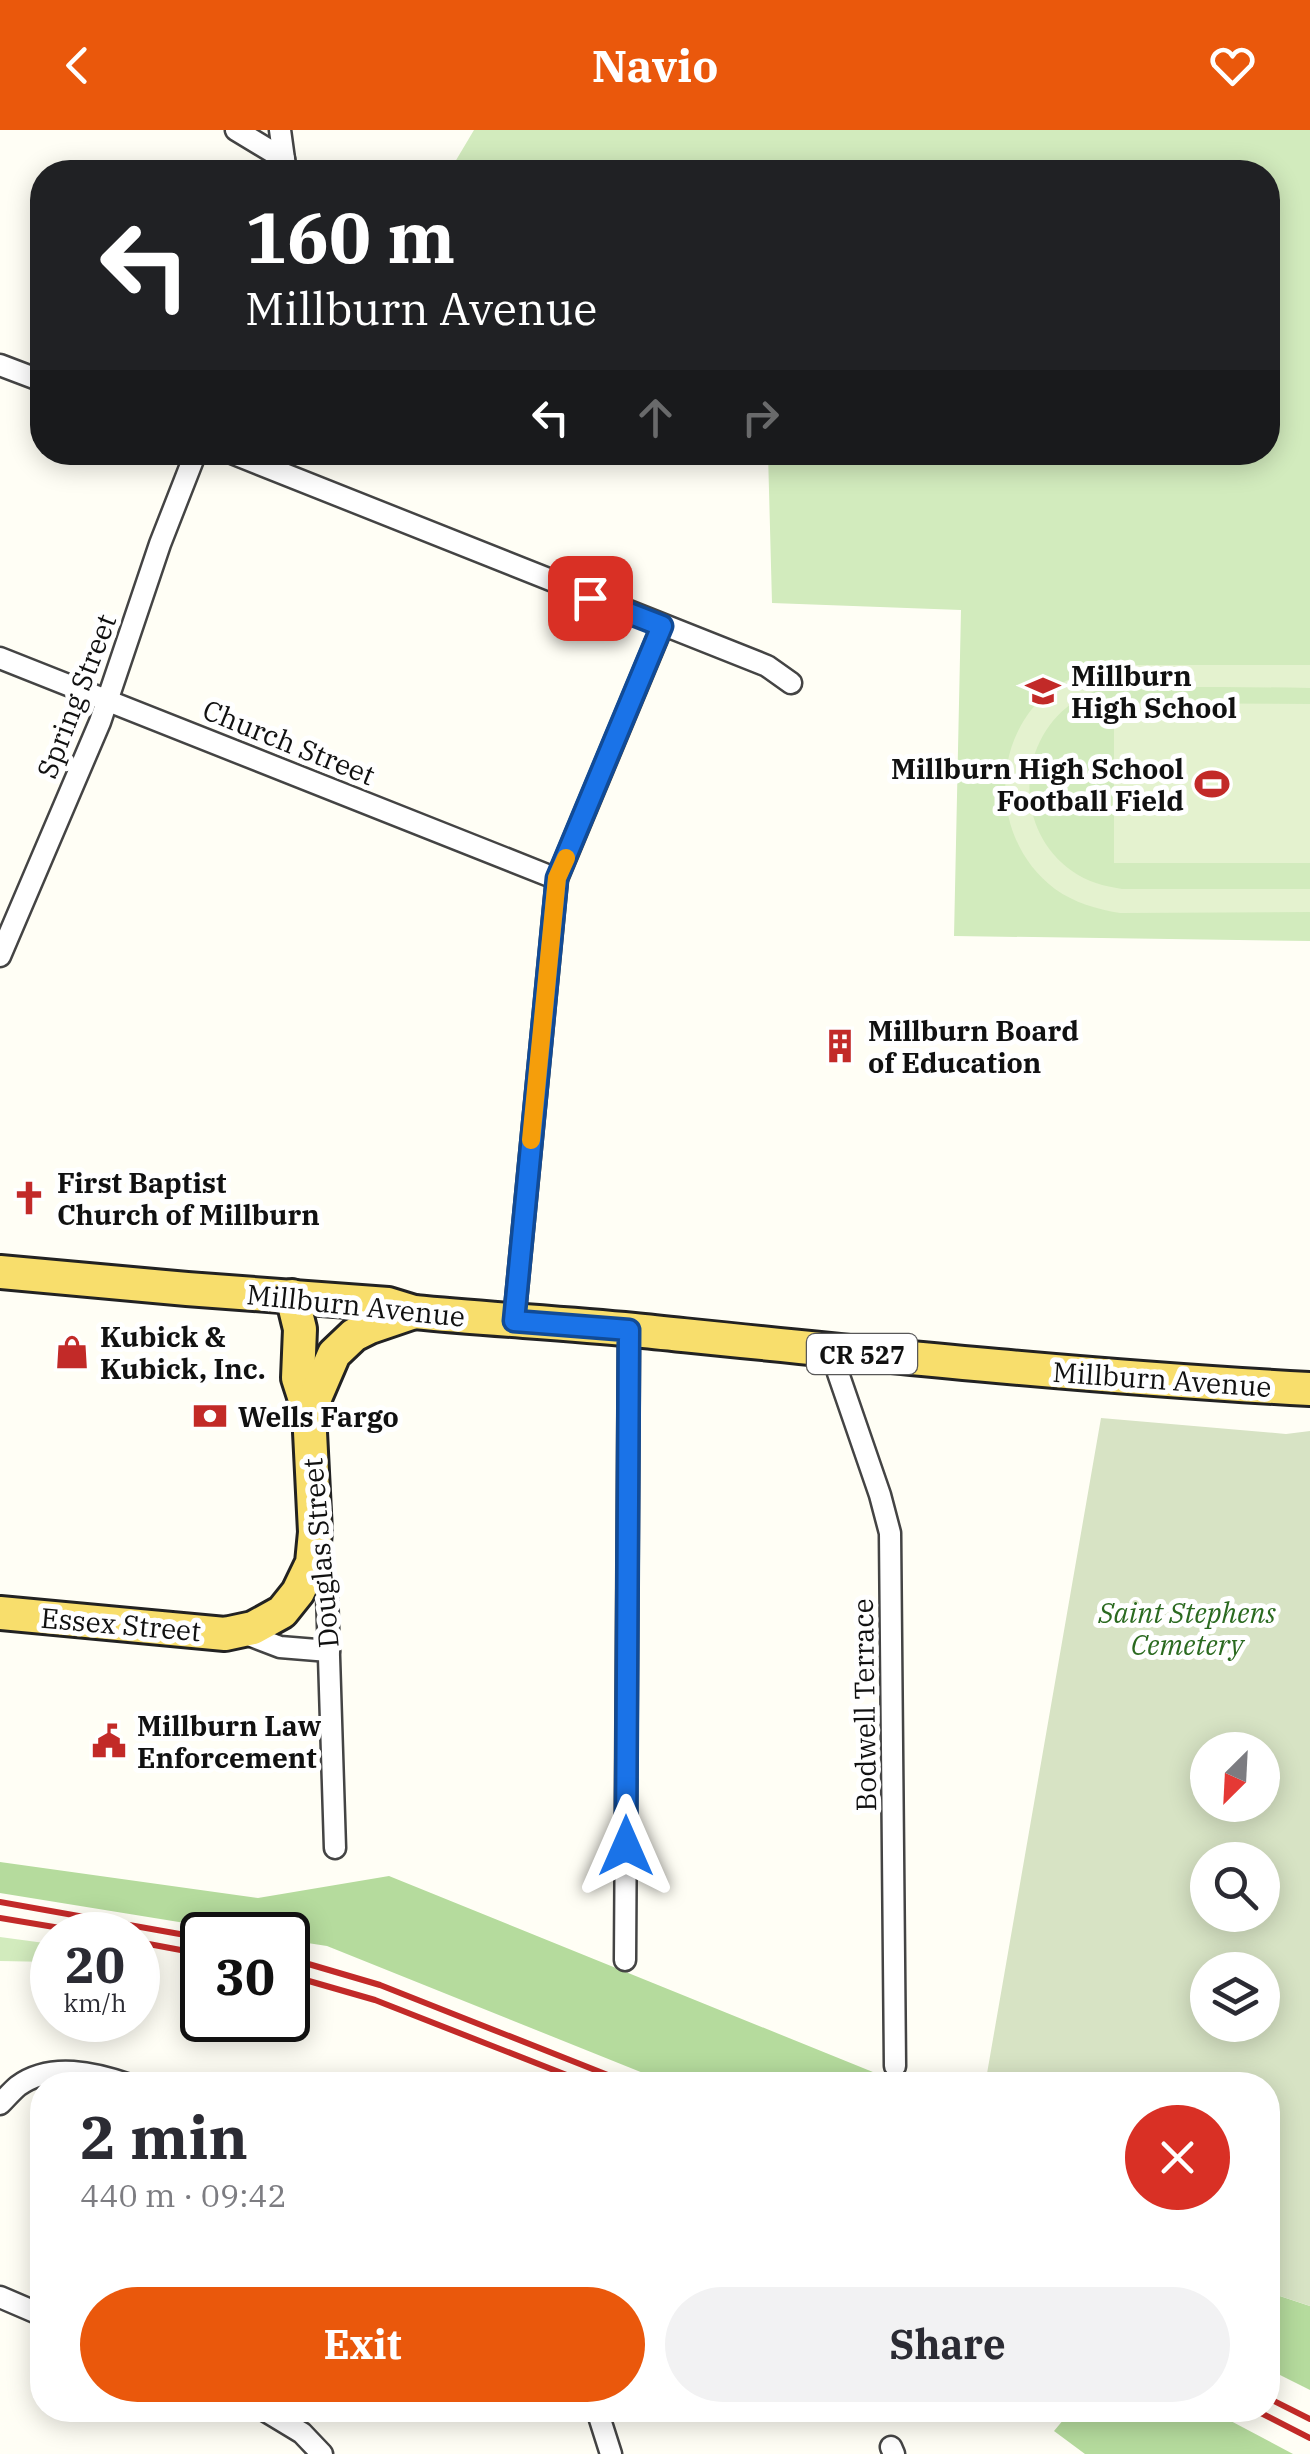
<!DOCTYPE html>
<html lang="en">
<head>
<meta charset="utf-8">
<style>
  body { margin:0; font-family:"IBM Plex Serif",serif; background:#f2f2f3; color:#2b2b33; height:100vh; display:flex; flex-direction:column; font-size:38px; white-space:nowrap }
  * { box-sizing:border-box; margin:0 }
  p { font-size:32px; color:#7c7c81 }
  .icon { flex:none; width:55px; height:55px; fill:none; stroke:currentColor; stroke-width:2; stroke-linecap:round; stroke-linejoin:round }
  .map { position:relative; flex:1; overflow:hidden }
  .drawer { position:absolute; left:30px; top:1942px; width:1250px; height:350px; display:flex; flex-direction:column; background:#fff; border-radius:40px; box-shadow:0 5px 25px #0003 }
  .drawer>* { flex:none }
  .hud { position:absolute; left:30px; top:30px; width:1250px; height:305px; border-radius:40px; box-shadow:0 5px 25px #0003; background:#202124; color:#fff; overflow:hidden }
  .needle { width:65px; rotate:204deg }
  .fabs { position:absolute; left:1190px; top:1602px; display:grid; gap:20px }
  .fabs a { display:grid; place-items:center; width:90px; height:90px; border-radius:50%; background:#fff; box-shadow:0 5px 25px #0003; font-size:50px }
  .speed { position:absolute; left:30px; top:1782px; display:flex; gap:20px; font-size:50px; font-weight:700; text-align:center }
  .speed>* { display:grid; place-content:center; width:130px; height:130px; border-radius:50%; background:#fff; box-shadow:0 5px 25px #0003; line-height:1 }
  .speed small { font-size:25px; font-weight:400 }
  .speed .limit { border:5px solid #111; border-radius:15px; background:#fff; color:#111 }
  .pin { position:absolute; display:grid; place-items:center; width:85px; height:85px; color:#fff; margin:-42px; border-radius:20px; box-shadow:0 5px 15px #0006 }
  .me { position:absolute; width:110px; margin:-55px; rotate:0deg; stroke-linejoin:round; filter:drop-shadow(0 0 8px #0008) }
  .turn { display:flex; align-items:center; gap:35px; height:210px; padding:0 50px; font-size:45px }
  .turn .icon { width:130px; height:130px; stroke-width:2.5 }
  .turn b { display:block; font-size:70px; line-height:85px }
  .lanes { display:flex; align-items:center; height:95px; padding:0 50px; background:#0003; justify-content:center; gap:50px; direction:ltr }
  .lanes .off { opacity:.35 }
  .round { display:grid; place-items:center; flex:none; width:105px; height:105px; border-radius:52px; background:#f2f2f3 }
  .head { display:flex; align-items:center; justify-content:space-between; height:170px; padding:0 50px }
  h1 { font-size:60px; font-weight:800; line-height:75px }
  .cta { display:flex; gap:20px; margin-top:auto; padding:20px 50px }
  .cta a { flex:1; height:115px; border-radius:60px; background:#ea580c; color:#fff; font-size:40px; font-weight:800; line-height:115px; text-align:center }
  .cta a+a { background:#f2f2f3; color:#2b2b33 }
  header { display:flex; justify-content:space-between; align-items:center; height:130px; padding:0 50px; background:#ea580c; color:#fff; font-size:45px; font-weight:800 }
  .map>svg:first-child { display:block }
  .green { fill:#d2ebbd }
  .forest { fill:#b5db9d }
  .cemetery { fill:#d7e3c4; fill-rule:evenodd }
  .pitch { fill:#e4f2cf }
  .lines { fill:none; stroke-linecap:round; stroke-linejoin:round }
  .street-casing { stroke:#444; stroke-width:25 }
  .primary-casing { stroke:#222; stroke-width:38 }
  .street { stroke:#fff; stroke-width:20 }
  .primary { stroke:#f8de6c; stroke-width:32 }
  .rail { stroke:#c22a28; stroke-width:6 }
  .route-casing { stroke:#114b97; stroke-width:25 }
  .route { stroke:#1a73e8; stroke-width:18 }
  .slow { stroke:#f59e0b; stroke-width:18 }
  .labels { text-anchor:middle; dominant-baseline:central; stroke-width:10; stroke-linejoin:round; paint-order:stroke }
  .shield { fill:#fff; stroke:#585858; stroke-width:2.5 }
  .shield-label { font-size:25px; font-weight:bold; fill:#111 }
  .poi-label { font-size:28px; font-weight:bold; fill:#111; stroke:#fff; text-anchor:start }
  .street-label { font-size:28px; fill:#111; stroke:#fff }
  .park-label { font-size:28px; font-style:italic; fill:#2b6a20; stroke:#fff }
</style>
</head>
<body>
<header><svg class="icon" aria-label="back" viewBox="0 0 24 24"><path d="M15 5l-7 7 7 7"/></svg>Navio<svg class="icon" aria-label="heart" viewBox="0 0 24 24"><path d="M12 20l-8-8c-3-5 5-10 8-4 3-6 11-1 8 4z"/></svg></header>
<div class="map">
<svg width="1310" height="2324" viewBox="0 0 1310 2324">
  <rect width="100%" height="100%" fill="#fffef5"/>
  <g class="green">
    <path d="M 474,0 L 1310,0 L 1310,811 L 954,806 L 961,480 L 772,473 L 768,323 L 1268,322 L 1268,42 L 449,42 Z"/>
    <path d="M 0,1807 L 52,1814 L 52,1832 L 0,1831 Z"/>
  </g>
  <g class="forest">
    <path d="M 0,1732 L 258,1768 L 389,1746 L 905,1955 L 673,1955 L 327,1816 L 288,1810 L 288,1805 L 259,1805 L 0,1763 Z"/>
    <path d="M 1268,2162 L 1310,2176 L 1310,2260 L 1268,2239 Z"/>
    <path d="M 1067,2280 L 1210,2280 L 1293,2324 L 1085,2324 L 1054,2301 L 1069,2283 Z"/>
  </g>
  <path class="cemetery" d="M 1101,1288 L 1286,1304 L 1310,1301 L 1310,2176 L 1268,2162 L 1268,1955 L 985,1955 ZM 1208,1620 L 1262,1620 L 1262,1675 L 1208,1675 ZM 1208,1730 L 1262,1730 L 1262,1785 L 1208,1785 ZM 1208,1840 L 1262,1840 L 1262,1895 L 1208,1895 Z"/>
  <g class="pitch">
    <path d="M 1105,535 L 1310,535 L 1310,558 C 1264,557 1218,557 1172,557 C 1147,556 1119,552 1095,561 C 1019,590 1006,694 1072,741 C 1087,752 1104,756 1122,759 L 1310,759 L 1310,782 L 1120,783 C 1096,779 1075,773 1055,759 C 994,714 988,619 1043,567 C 1061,551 1082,542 1105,535 Z"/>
    <path d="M 1114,573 L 1310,574 L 1310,733 L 1114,733 Z"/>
  </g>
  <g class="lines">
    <g class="street-casing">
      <g id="street">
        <path d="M 236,0 L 284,29 L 286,42"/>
        <path d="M 280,0 L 284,29"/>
        <path d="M 0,235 L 42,251"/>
        <path d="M 229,322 L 767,536 L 791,553"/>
        <path d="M 0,528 L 557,749"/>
        <path d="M 0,826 L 100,592 L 160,414 L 196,322"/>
        <path d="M 514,1191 L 557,749 L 662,497"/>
        <path d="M 838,1222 L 838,1243 L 880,1365 L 890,1403 L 895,1936"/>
        <path d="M 319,1421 L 327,1463 L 335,1718"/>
        <path d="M 241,1502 L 280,1517 L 329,1521"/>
        <path d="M 625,1830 L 629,1199"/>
        <path d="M 0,1974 C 6,1968 12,1961 18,1956 C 51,1932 95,1943 130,1955"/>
        <path d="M 0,2167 L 42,2185"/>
        <path d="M 264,2280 L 302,2303 L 322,2324"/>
        <path d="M 597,2280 L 611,2324"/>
        <path d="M 891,2317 L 894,2324"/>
      </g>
    </g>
    <g class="primary-casing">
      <g id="primary">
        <path d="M 0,1142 L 187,1159 L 388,1174 L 414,1182 C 487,1189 561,1193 634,1200 C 859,1223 1084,1247 1310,1259"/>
        <path d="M 292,1166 L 300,1199 L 298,1248 L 309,1282"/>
        <path d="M 0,1483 L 225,1504 L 253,1498 L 282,1482 L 298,1462 L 312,1433 L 315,1402 L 309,1282 L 334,1224 L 354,1205 L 370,1197 L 414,1182"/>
      </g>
    </g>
    <use href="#street" class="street"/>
    <use href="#primary" class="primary"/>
    <g class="rail">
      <path d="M 0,1772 L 202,1808"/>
      <path d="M 0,1788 L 102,1805"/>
      <path d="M 138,1812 L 202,1824"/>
      <path d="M 288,1828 L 380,1855 L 633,1955"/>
      <path d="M 288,1845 L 375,1870 L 592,1955"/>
      <path d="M 1268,2268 L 1310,2289"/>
      <path d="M 1255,2280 L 1310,2308"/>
    </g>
  </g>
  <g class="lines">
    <g class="route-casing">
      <path id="route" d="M 590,468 L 662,496 L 557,748 L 514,1191 L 629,1200 L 626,1716"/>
    </g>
    <use href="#route" class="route"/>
    <path class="slow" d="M 531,1010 L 557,748 L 566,728"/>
  </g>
  <defs>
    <g id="school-bare" transform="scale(2.7)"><path d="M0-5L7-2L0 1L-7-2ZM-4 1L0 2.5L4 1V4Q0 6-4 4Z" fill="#c22a28" stroke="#fff" stroke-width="2.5" paint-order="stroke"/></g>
    <g id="stadium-bare" transform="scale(2.7)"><path d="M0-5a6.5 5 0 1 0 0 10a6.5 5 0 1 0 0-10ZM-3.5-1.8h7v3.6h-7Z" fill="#c22a28" stroke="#fff" stroke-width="2.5" paint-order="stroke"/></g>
    <g id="building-bare" transform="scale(2.7)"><path d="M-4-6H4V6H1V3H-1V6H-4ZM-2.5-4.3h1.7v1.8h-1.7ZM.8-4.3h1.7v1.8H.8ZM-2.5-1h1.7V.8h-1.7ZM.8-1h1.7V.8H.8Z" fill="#c22a28" stroke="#fff" stroke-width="2.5" paint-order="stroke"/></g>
    <g id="church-bare" transform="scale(2.7)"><path d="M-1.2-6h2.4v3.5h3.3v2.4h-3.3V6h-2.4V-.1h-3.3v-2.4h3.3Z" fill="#c22a28" stroke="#fff" stroke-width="2.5" paint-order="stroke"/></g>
    <g id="shop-bare" transform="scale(2.7)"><path d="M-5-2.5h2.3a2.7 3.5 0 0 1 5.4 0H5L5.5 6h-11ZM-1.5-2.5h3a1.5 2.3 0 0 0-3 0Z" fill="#c22a28" stroke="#fff" stroke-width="2.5" paint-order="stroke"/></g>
    <g id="bank-bare" transform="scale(2.7)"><path d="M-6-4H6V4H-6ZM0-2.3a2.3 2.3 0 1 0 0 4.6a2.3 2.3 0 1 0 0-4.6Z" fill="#c22a28" stroke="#fff" stroke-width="2.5" paint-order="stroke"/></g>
    <g id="civic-bare" transform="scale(2.7)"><path d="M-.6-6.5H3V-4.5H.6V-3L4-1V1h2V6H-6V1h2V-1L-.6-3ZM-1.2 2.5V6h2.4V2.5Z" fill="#c22a28" stroke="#fff" stroke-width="2.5" paint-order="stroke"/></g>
  </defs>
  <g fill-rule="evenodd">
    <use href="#school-bare" x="1043" y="561"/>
    <use href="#stadium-bare" x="1212" y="654"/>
    <use href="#building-bare" x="840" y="916"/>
    <use href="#church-bare" x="29" y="1068"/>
    <use href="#shop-bare" x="72" y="1222"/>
    <use href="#bank-bare" x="210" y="1286"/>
    <use href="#civic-bare" x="109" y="1611"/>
  </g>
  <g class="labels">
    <rect class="shield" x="807" y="1204" width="110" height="40" rx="8"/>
    <g class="shield-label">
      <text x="862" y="1224">CR 527</text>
    </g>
    <g class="poi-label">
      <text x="1071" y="545">Millburn<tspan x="1071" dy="32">High School</tspan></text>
      <text x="1184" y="638" text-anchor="end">Millburn High School<tspan x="1184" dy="32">Football Field</tspan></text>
      <text x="868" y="900">Millburn Board<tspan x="868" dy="32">of Education</tspan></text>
      <text x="57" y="1052">First Baptist<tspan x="57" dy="32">Church of Millburn</tspan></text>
      <text x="100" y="1206">Kubick &amp;<tspan x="100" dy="32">Kubick, Inc.</tspan></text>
      <text x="238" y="1286">Wells Fargo</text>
      <text x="137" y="1595">Millburn Law<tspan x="137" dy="32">Enforcement</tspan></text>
    </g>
    <g class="street-label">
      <text transform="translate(76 566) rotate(-69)">Spring Street</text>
      <text transform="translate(289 612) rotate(22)">Church Street</text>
      <text transform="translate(356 1175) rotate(6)">Millburn Avenue</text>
      <text transform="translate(1162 1249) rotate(4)">Millburn Avenue</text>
      <text transform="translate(320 1423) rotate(-95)">Douglas Street</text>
      <text transform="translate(121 1494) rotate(5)">Essex Street</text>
      <text transform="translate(864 1575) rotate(-91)">Bodwell Terrace</text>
    </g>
    <g class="park-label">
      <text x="1187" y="1482">Saint Stephens<tspan x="1187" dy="32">Cemetery</tspan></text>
    </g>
  </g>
</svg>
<div class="fabs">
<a><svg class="needle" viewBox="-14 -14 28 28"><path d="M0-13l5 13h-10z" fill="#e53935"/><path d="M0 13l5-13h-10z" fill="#7c7c81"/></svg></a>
<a><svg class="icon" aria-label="search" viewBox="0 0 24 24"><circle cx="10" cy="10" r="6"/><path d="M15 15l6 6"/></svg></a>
<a><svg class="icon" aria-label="layers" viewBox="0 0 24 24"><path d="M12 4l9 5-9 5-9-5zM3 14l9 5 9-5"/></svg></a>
</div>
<div class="speed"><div>20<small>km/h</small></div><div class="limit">30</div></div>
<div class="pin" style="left:590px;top:468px;background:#d93025"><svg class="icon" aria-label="arrive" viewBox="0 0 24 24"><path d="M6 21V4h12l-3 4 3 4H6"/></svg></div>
<svg class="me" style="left:626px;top:1716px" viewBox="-20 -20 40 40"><path d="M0-17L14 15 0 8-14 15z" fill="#1a73e8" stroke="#fff" stroke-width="4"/></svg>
<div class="hud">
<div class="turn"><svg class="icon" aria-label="left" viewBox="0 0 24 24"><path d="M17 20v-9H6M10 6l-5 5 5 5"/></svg><div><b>160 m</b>Millburn Avenue</div></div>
<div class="lanes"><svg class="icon" aria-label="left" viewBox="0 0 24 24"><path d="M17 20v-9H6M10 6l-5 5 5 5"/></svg><svg class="icon off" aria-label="ahead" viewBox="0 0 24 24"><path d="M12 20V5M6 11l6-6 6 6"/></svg><svg class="icon off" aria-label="right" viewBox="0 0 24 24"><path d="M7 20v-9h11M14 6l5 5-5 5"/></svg></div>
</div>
<section class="drawer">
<div class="head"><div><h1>2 min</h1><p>440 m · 09:42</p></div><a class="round" style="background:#d93025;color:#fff"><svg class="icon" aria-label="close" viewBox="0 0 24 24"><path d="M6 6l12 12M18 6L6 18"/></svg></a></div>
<div class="cta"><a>Exit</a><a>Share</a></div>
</section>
</div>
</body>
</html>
